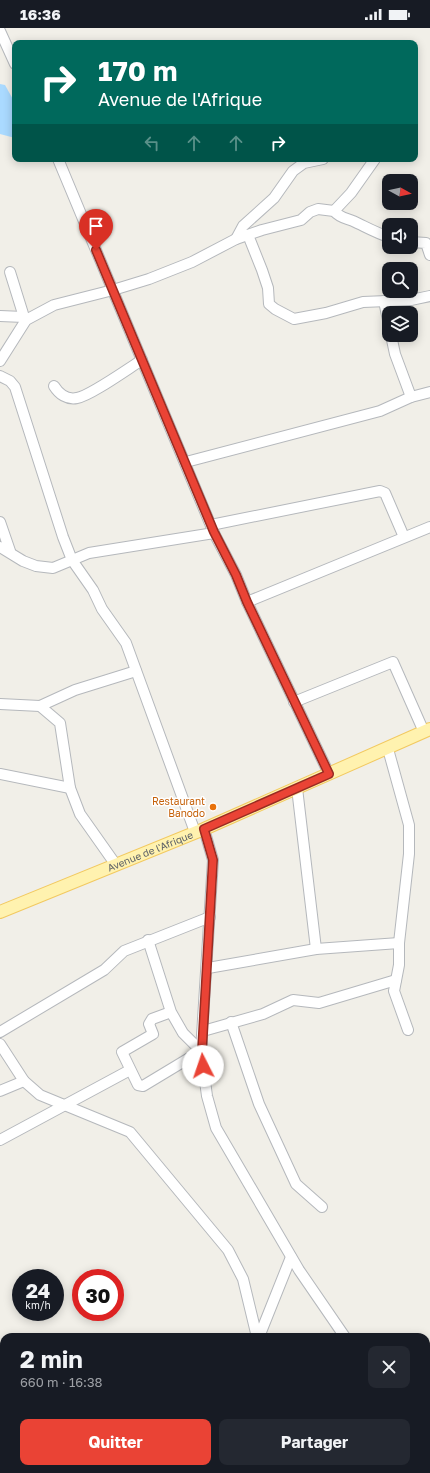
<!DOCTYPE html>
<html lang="fr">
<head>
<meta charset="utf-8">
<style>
  body { margin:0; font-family:"Golos Text",sans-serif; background:#242831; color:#f1f3f6; height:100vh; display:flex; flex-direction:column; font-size:15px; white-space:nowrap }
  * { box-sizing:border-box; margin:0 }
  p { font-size:13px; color:#9ea1a6 }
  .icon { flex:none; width:22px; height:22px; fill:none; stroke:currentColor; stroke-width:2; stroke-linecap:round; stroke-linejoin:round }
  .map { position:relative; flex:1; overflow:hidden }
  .sheet { position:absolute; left:0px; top:1305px; width:430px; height:140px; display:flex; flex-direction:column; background:#171b24; border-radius:12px 12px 0 0; box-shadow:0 2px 10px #0003 }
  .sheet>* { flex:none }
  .hud { position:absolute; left:12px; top:12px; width:406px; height:122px; border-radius:8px; box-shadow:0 2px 10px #0003; background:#00695c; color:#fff; overflow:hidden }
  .needle { width:26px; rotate:98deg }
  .tools { position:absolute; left:382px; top:146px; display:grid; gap:8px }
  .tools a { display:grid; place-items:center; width:36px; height:36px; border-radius:8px; background:#171b24; box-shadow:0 2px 10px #0003; font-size:20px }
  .speed { position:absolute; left:12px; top:1241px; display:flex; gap:8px; font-size:20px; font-weight:700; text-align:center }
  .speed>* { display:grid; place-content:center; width:52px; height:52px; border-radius:50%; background:#171b24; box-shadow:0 2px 10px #0003; line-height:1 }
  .speed small { font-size:10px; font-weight:400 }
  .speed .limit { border:6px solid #d22; background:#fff; color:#111 }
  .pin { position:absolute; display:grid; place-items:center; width:34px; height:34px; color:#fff; margin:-41px -17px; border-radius:50% 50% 50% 0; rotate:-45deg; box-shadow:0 0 4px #0007 }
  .pin .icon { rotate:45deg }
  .me { position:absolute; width:44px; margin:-22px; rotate:356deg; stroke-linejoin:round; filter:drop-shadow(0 0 3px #0008) }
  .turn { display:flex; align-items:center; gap:14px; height:84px; padding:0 20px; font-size:18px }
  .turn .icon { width:52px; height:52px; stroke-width:2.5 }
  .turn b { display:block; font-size:28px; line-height:34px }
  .lanes { display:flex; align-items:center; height:38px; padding:0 20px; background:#0003; justify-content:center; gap:20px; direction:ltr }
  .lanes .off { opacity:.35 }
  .round { display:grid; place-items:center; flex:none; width:42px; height:42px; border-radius:8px; background:#242831 }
  .overview { display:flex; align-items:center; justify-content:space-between; height:68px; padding:0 20px }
  h1 { font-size:24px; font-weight:700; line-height:30px }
  .action { display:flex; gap:8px; margin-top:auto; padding:8px 20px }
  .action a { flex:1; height:46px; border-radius:8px; background:#ea4335; color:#fff; font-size:16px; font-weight:700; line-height:46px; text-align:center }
  .action a+a { background:#242831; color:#f1f3f6 }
  .status { display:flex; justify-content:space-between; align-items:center; height:28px; padding:0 20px; background:#171b24; direction:ltr }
  .status svg { height:11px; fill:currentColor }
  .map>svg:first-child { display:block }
  .water { fill:#aadaff }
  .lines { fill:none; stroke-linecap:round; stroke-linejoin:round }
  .minor-casing { stroke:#b5b8bc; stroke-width:12 }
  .major-casing { stroke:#f2c960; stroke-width:14 }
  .minor { stroke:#fff; stroke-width:10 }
  .major { stroke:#fff2af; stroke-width:12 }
  .route-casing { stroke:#982c22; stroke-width:10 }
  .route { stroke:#ea4335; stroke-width:7 }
  .food-dot { fill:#e8710a; stroke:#fff; stroke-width:1.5 }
  .labels { text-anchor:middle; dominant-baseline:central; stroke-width:3; stroke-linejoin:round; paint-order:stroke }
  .food-label { font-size:10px; fill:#c56008; stroke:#fff; text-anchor:end }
  .street-label { font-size:10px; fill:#5f6368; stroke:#fff }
</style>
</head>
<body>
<div class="status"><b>16:36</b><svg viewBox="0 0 49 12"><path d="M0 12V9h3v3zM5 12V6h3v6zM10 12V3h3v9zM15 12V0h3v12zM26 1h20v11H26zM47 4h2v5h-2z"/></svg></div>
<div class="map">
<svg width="430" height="1445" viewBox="0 0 430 1445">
  <rect width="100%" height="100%" fill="#f1efe8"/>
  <path class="water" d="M 0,56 L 5,57 L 15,75 L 15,110 L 0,106 Z"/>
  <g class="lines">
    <g class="minor-casing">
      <g id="minor">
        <path d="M 0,3 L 15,36"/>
        <path d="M 58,131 L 214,505 L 236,547 L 247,574 L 329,746"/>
        <path d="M 334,183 L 351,165 L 375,131"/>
        <path d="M 248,207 L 262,242 L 268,260 L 269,276 L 275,281 L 294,291 L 326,285 L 363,274 L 411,272 L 430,268"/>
        <path d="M 236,211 L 243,198 L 274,170 L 293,143 L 304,135 L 323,131"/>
        <path d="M 411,214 L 426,215 L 430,227"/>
        <path d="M 10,244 L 24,289"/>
        <path d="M 384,273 L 389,297"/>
        <path d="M 0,288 L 24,289 L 26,292"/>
        <path d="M 391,307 L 395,326 L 411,369"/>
        <path d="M 0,333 L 26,292 L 54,277 L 113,262 L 149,251 L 192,234 L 236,211 L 262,202 L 301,192 L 310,184 L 318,181 L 334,183 C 340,190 346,190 353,193 C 366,199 376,205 389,209"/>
        <path d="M 0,348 L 10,353 L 15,359 L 63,509 L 72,532 L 93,562 L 102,581 L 126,615 L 195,804"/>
        <path d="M 54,358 C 59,366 67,372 77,370 C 90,368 129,340 142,332"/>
        <path d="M 186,434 L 380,383 L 411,369 L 430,364"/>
        <path d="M 0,494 L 10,523"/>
        <path d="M 211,497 L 380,463 L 385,465 L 404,509"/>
        <path d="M 0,519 L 23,533 L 36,538 L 53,540 L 89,525 L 214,505"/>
        <path d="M 247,574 L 430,499"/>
        <path d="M 294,674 L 393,634 L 424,704"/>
        <path d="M 0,676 L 40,678 L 60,695 L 70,760 L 80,786 L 116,837"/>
        <path d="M 40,678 L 75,662 L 136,643"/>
        <path d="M 388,721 L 409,797 L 409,826 L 399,915 L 399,937 L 394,963 L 408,1002"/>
        <path d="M 0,746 L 70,760"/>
        <path d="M 297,760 L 316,921"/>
        <path d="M 204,801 L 213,832 L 201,1023 L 207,1068 L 216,1100 L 299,1242 L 345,1309"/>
        <path d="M 148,912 L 171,984 L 183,1005 L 201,1023 L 143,1058 L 138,1057 L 122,1024 L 153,1006 L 149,996 L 152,991 L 171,984"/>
        <path d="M 208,940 L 316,921 L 399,915"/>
        <path d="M 231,994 L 259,1076 L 296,1156 L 322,1179"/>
        <path d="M 203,1003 L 263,986 L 293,972 L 319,975 L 396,952"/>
        <path d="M 0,1004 L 104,942 L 124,923 L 210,889"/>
        <path d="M 0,1016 L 24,1053 L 40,1067 L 130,1104 L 228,1222 L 243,1251 L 257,1309"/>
        <path d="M 0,1063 L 24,1053"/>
        <path d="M 0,1112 L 130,1042"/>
        <path d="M 259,1309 L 291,1229"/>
        <path d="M 426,1423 L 430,1429"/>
        <path d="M 237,1445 L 238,1441"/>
      </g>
    </g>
    <g class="major-casing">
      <g id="major">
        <path id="s1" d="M 0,884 L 204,801 L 430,701"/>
      </g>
    </g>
    <use href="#minor" class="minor"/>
    <use href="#major" class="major"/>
  </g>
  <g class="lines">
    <g class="route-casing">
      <path id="route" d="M 96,222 L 214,504 L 236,547 L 247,574 L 329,746 L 204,801 L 213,832 L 202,1023 L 203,1038"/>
    </g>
    <use href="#route" class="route"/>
  </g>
  <circle class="food-dot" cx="213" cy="779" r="4"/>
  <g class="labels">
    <g class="food-label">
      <text x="205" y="773">Restaurant<tspan x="205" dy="12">Banodo</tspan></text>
    </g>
    <g class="street-label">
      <text stroke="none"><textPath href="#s1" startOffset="162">Avenue de l'Afrique</textPath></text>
    </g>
  </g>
</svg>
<div class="tools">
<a><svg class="needle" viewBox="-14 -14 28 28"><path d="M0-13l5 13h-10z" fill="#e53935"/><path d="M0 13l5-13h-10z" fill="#9ea1a6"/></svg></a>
<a><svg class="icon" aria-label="sound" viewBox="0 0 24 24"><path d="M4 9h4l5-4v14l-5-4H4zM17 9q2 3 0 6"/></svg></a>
<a><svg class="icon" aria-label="search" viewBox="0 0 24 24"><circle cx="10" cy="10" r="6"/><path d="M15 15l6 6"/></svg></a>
<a><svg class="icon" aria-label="layers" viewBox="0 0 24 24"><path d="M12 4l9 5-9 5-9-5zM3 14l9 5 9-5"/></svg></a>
</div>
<div class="speed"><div>24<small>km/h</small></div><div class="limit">30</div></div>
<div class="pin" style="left:96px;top:222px;background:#d93025"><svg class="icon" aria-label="arrive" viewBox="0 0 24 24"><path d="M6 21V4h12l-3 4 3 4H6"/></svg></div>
<svg class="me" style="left:203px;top:1038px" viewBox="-20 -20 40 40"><circle r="19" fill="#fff"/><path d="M0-13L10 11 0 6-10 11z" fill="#ea4335"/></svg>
<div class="hud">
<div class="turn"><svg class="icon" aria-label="right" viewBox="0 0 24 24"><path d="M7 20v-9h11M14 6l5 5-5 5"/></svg><div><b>170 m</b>Avenue de l'Afrique</div></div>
<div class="lanes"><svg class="icon off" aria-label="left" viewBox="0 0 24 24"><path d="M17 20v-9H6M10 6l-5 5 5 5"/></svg><svg class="icon off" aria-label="ahead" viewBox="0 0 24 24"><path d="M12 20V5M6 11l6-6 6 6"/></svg><svg class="icon off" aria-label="ahead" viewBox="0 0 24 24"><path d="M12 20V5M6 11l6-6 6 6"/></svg><svg class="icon" aria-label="right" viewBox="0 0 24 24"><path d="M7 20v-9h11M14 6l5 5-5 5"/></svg></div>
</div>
<section class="sheet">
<div class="overview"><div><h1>2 min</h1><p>660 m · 16:38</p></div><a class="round"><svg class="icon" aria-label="close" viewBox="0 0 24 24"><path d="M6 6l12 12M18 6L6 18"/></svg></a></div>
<div class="action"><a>Quitter</a><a>Partager</a></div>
</section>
</div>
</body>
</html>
